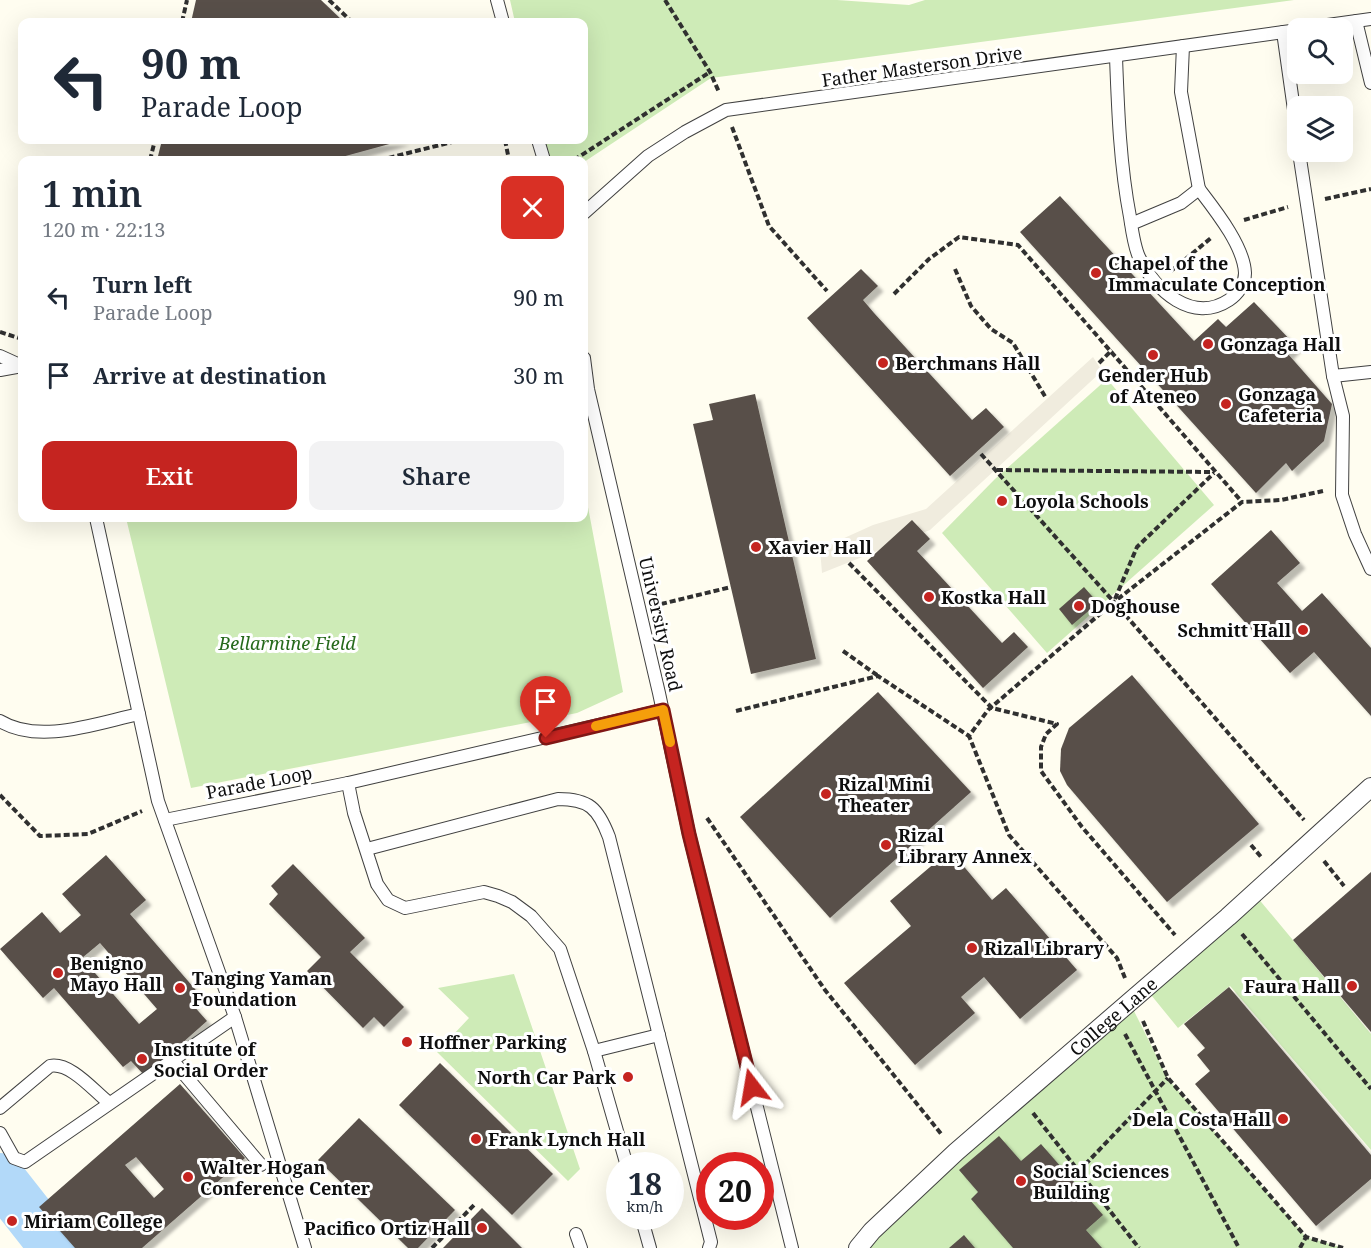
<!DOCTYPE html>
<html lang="en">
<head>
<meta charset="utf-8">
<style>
  body { margin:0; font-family:"Noto Serif",serif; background:#f2f2f3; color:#1f2937; height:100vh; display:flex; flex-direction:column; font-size:22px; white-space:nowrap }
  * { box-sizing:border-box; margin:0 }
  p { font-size:20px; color:#747a83 }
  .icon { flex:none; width:33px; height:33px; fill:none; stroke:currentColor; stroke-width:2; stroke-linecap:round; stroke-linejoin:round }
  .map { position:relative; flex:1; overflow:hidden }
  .details { position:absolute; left:18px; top:156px; width:570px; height:366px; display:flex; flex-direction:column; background:#fff; border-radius:12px; box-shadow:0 6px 24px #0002 }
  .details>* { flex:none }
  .guide { position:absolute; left:18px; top:18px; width:570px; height:126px; border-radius:12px; box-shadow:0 6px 24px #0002; background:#fff; color:#1f2937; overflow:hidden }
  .fabs { position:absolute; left:1287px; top:18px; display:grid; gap:12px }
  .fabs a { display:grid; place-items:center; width:66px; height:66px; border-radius:12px; background:#fff; box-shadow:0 6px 24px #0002; font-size:30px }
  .speed { position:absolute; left:606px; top:1152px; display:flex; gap:12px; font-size:30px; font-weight:700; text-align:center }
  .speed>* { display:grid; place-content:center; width:78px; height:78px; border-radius:50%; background:#fff; box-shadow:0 6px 24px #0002; line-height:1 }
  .speed small { font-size:15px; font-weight:400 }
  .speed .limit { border:9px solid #d22; background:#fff; color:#111 }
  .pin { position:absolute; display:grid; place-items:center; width:51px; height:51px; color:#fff; margin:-62px -26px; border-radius:50% 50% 50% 0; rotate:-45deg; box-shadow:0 0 6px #0007 }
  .pin .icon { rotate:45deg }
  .me { position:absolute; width:66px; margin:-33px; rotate:346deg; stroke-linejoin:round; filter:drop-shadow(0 0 4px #0008) }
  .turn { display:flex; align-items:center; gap:21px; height:126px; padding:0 24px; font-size:27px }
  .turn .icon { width:78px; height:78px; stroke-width:2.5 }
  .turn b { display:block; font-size:42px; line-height:51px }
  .round { display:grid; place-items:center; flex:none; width:63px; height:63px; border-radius:12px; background:#f2f2f3 }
  .head { display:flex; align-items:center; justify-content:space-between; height:102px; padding:0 24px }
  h1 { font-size:36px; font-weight:600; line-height:45px }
  .button { display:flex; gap:12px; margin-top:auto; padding:12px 24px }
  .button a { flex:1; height:69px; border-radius:12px; background:#c52420; color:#fff; font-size:24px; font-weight:600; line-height:69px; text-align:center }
  .button a+a { background:#f2f2f3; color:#1f2937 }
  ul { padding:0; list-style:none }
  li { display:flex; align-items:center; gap:18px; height:78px; padding:0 24px }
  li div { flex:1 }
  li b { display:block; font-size:22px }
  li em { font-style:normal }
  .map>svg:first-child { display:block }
  .green { fill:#ceebb7 }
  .plaza { fill:#f0ecde }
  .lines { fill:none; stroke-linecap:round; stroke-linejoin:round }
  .river { stroke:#b2d9f9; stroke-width:50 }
  .building { fill:#58504a; fill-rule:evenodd; filter:url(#shadow) }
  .service-casing { stroke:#414141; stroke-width:14 }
  .pedestrian-casing { stroke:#414141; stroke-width:20 }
  .path { stroke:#303030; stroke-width:4; stroke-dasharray:6 3; stroke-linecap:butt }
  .service { stroke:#fff; stroke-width:12 }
  .pedestrian { stroke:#fff; stroke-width:18 }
  .route-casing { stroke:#801715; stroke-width:15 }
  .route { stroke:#c52420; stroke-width:10 }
  .slow { stroke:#f59e0b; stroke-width:10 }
  .poi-dot { fill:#c52420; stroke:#fff; stroke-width:2 }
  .labels { text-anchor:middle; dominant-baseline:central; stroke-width:6; stroke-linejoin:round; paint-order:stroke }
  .street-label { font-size:18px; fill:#0e0e0e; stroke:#fff }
  .poi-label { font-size:18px; font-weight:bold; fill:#0e0e0e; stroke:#fff; text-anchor:start }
  .park-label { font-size:18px; font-style:italic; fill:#26691b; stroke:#fff }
</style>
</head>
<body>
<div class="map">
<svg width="1371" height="1248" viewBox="0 0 1371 1248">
  <defs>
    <filter id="shadow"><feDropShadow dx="5.5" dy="5.5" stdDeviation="1.5" flood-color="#0004"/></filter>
  </defs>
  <rect width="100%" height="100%" fill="#fffdf0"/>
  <g class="green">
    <path d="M 510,0 L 837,0 L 909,5 L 925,0 L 1294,0 L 711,78 L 584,162 L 547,160 L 542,140 L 584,140 L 584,22 L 515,22 Z"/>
    <path d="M 1107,379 L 1214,505 L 1047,653 L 942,533 L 995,479 Z"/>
    <path d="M 584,486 L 623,692 L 577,713 L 191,788 L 126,518 L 584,518 Z"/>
    <path d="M 1257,897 L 1371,1034 L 1371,1150 L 1230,986 L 1178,1028 L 1147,990 Z"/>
    <path d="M 514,974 L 580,1169 L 568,1181 L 437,1052 L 469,1018 L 438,988 Z"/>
    <path d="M 1130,1003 L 1168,1079 L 1306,1237 L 1343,1248 L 860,1248 Z"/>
  </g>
  <path class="plaza" d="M 1093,357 L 1102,371 L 930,530 L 822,573 L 820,549 L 873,525 L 926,509 Z"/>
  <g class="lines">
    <path class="river" d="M 0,1178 L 55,1248"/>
  </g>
  <g class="building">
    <path d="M 196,0 L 321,0 L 344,22 L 191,22 Z"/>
    <path d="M 162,140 L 404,140 L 331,160 L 157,160 Z"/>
    <path d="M 1060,196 L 1194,341 L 1218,319 L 1226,327 L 1254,302 L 1296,346 L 1288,354 L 1332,404 L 1324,441 L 1292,471 L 1286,463 L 1256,493 L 1020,232 Z"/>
    <path d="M 861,269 L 878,286 L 863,300 L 874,313 L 972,420 L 986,408 L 1004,427 L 950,476 L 807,318 Z"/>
    <path d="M 755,394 L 816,659 L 751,674 L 693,424 L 713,420 L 709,404 Z"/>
    <path d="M 912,520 L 930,539 L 917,551 L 1002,643 L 1014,632 L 1028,647 L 983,688 L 867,561 Z"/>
    <path d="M 1271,530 L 1300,563 L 1277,583 L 1302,611 L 1322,593 L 1371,648 L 1371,716 L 1314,652 L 1290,673 L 1211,584 Z"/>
    <path d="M 1084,587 L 1098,603 L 1072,625 L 1059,609 Z"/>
    <path d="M 1132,675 L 1259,824 L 1167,902 L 1067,785 L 1060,771 L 1061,749 L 1069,728 Z"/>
    <path d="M 878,692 L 971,792 L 830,918 L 740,817 Z"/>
    <path d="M 950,850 L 992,900 L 1006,888 L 1077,970 L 1020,1019 L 984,977 L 961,997 L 975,1013 L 915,1065 L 844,983 L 911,926 L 890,901 Z"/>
    <path d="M 106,855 L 146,900 L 130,914 L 201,996 L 192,1004 L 207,1021 L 145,1076 L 131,1061 L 123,1067 L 54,988 L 43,998 L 0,949 L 42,912 L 60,933 L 81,915 L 62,894 ZM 100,943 L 157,1009 L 139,1024 L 82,958 Z"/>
    <path d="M 293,864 L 365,938 L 350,952 L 404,1007 L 384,1027 L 374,1017 L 363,1028 L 307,971 L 321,957 L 269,904 L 278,894 L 271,886 Z"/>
    <path d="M 1371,872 L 1371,1032 L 1293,940 Z"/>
    <path d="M 1229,987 L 1371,1155 L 1371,1179 L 1316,1226 L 1195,1084 L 1210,1071 L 1197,1055 L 1205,1048 L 1184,1024 Z"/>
    <path d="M 440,1063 L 553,1174 L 512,1215 L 399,1105 Z"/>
    <path d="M 180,1084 L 245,1158 L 142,1248 L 75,1248 L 39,1207 ZM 136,1157 L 164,1189 L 154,1198 L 125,1165 Z"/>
    <path d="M 359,1118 L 455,1210 L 418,1248 L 408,1248 L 318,1160 Z"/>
    <path d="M 999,1136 L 1021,1161 L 1041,1144 L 1103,1215 L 1086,1230 L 1102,1248 L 1013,1248 L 971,1199 L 978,1192 L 959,1170 Z"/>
    <path d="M 482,1208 L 522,1248 L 443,1248 Z"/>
    <path d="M 964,1235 L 975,1248 L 949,1248 Z"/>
  </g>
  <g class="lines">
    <g class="service-casing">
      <g id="service">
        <path d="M 497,0 L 503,22"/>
        <path d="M 1356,21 L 1371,83"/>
        <path d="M 1306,28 L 1371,19"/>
        <path d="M 1283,32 L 1298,138"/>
        <path d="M 1183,46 L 1181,92 L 1199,189"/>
        <path d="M 1116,57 C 1118,111 1120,165 1130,217 C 1132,230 1134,246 1139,257 C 1155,291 1193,324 1229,300 C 1238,294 1245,284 1245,273 C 1244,246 1215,210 1199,189 L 1181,203 L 1131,224"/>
        <path d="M 538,140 L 544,160"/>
        <path d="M 1299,152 L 1333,376 L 1343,416 L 1342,495 L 1355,534 L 1371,569"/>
        <path d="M 584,213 L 648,156 L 685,132 L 726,110 L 1298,30"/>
        <path d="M 0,356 L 22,366"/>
        <path d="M 584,358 L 588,389 L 659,693 L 689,834 L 792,1248"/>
        <path d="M 0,370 L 22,366"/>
        <path d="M 1333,376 L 1371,372"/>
        <path d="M 96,518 L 158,801 L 235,1017 L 305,1248"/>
        <path d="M 0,721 C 39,745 97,723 139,714"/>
        <path d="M 348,783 L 354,813 L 377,884 L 388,900 L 405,908 L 484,892 L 498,896 L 512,902 L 531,916 L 560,949 L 594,1051 L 627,1166"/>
        <path d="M 165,820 L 348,783 L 663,710"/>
        <path d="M 367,849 L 558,799 C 589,799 598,808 609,837 L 711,1242 L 709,1248"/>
        <path d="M 594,1051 L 659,1035"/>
        <path d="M 173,1061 L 261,1165"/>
        <path d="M 0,1108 L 50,1066 C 70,1062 93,1090 108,1102"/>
        <path d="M 0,1133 L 14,1158 L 25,1162 L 235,1017"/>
        <path d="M 641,1216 L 650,1248"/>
        <path d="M 576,1234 L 581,1248"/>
      </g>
    </g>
    <g class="pedestrian-casing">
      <g id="pedestrian">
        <path id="s1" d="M 858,1248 L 872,1231 L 956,1152 L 1228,917 L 1371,787"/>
      </g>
    </g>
    <g class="path">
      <path d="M 329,0 L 352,22"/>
      <path d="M 665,0 L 710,72 L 719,92"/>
      <path d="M 182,22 L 187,0"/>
      <path d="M 732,127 L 769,226 L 827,291"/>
      <path d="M 505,140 L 509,160"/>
      <path d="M 150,160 L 155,140"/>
      <path d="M 380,160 L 460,140"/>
      <path d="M 574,160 L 710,72"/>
      <path d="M 1325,199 L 1371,189"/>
      <path d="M 1244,220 L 1288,207"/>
      <path d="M 955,269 L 971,306 L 991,329 L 1013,343 L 1046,398"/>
      <path d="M 1171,271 L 1211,238"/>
      <path d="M 894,294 L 929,259 L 959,237 L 1018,245 L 1242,502"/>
      <path d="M 0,332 L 22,339"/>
      <path d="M 1099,363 L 1112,350"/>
      <path d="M 981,454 L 1114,602 L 1304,820"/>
      <path d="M 997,470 L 1214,472"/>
      <path d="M 849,563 L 992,708 L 1057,724 L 1046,734 L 1041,747 L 1041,771 L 1082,827 L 1175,935"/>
      <path d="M 1115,599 L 1137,547 L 1214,473"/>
      <path d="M 661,604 L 731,587"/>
      <path d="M 843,651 L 877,675"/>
      <path d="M 736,711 L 878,676 L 969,736"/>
      <path d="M 0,795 L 40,836 L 88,834 L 142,811"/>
      <path d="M 707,818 L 825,990 L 942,1135"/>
      <path d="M 1251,845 L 1262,858"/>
      <path d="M 1324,861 L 1344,886"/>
      <path d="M 1242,934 L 1371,1089"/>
      <path d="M 1125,978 L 1117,958 L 1009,835 L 969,736 L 988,710 L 1114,602 L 1242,502 L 1281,500 L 1323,491"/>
      <path d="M 1143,1021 L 1168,1078 L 1306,1237 L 1343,1248"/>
      <path d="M 1125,1034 L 1239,1248"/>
      <path d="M 1033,1113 L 1139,1248"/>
      <path d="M 1079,1171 L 1168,1078"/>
      <path d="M 432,1248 L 474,1205"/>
      <path d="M 1300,1248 L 1306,1237"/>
    </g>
    <use href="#service" class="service"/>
    <use href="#pedestrian" class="pedestrian"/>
  </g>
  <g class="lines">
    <g class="route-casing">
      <path id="route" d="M 546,738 L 663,710 L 689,834 L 752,1087"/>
    </g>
    <use href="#route" class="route"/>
    <path class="slow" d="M 596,726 L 663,710 L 670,742"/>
  </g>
  <g class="poi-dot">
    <circle cx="1096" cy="273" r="6"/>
    <circle cx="1208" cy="344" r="6"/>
    <circle cx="1153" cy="355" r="6"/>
    <circle cx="883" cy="363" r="6"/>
    <circle cx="1226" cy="404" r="6"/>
    <circle cx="1002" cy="501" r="6"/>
    <circle cx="756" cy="547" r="6"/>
    <circle cx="929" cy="597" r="6"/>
    <circle cx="1079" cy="606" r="6"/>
    <circle cx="1303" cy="630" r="6"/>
    <circle cx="826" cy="794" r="6"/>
    <circle cx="886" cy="845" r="6"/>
    <circle cx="972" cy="948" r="6"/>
    <circle cx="58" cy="973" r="6"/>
    <circle cx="1352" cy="986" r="6"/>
    <circle cx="180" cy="988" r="6"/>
    <circle cx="407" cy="1042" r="6"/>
    <circle cx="142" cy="1059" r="6"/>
    <circle cx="628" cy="1077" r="6"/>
    <circle cx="1283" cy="1119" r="6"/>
    <circle cx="476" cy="1139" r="6"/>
    <circle cx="188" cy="1177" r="6"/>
    <circle cx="1021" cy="1181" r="6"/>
    <circle cx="12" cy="1221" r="6"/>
    <circle cx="482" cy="1228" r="6"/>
  </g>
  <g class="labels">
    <g class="street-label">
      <text transform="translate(922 66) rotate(-8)">Father Masterson Drive</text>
      <text transform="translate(661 624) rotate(77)">University Road</text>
      <text transform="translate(259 782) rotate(-11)">Parade Loop</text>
      <text stroke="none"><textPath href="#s1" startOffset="345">College Lane</textPath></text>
    </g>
    <g class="poi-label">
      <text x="1108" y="263">Chapel of the<tspan x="1108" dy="21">Immaculate Conception</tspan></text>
      <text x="1220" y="344">Gonzaga Hall</text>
      <text x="895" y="363">Berchmans Hall</text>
      <text x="1153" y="375" text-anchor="middle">Gender Hub<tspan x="1153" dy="21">of Ateneo</tspan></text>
      <text x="1238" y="394">Gonzaga<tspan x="1238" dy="21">Cafeteria</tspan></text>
      <text x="1014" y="501">Loyola Schools</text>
      <text x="768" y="547">Xavier Hall</text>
      <text x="941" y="597">Kostka Hall</text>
      <text x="1091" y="606">Doghouse</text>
      <text x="1291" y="630" text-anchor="end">Schmitt Hall</text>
      <text x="838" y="784">Rizal Mini<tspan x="838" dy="21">Theater</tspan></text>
      <text x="898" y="835">Rizal<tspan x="898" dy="21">Library Annex</tspan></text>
      <text x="984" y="948">Rizal Library</text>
      <text x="70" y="963">Benigno<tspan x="70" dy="21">Mayo Hall</tspan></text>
      <text x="192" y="978">Tanging Yaman<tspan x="192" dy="21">Foundation</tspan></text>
      <text x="1340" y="986" text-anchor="end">Faura Hall</text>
      <text x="419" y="1042">Hoffner Parking</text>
      <text x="154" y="1049">Institute of<tspan x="154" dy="21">Social Order</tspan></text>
      <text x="616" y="1077" text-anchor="end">North Car Park</text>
      <text x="1271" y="1119" text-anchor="end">Dela Costa Hall</text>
      <text x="488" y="1139">Frank Lynch Hall</text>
      <text x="200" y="1167">Walter Hogan<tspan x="200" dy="21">Conference Center</tspan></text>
      <text x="1033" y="1171">Social Sciences<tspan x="1033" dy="21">Building</tspan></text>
      <text x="24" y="1221">Miriam College</text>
      <text x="470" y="1228" text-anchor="end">Pacifico Ortiz Hall</text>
    </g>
    <g class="park-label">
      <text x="287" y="643">Bellarmine Field</text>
    </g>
  </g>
</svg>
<div class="fabs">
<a><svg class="icon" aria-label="search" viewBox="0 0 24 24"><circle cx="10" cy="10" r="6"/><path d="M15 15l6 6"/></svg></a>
<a><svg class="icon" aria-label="layers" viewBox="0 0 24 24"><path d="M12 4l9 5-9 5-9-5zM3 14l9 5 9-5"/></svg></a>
</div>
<div class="speed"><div>18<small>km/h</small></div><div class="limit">20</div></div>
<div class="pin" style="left:546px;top:738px;background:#d93025"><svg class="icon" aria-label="arrive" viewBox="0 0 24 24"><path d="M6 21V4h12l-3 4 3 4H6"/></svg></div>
<svg class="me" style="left:752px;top:1087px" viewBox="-20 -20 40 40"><path d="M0-17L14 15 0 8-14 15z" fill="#c52420" stroke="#fff" stroke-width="4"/></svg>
<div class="guide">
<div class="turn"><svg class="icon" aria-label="left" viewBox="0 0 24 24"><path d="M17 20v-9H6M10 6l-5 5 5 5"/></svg><div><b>90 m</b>Parade Loop</div></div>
</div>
<section class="details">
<div class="head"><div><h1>1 min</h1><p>120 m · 22:13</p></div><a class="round" style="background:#d93025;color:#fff"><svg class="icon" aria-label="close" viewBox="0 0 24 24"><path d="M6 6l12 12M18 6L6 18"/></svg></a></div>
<ul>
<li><svg class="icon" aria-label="left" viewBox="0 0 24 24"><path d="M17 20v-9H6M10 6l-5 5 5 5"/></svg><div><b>Turn left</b><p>Parade Loop</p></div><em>90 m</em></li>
<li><svg class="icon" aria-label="arrive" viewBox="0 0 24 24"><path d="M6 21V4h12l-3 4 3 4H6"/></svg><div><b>Arrive at destination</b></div><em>30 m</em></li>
</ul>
<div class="button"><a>Exit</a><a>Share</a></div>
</section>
</div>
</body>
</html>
